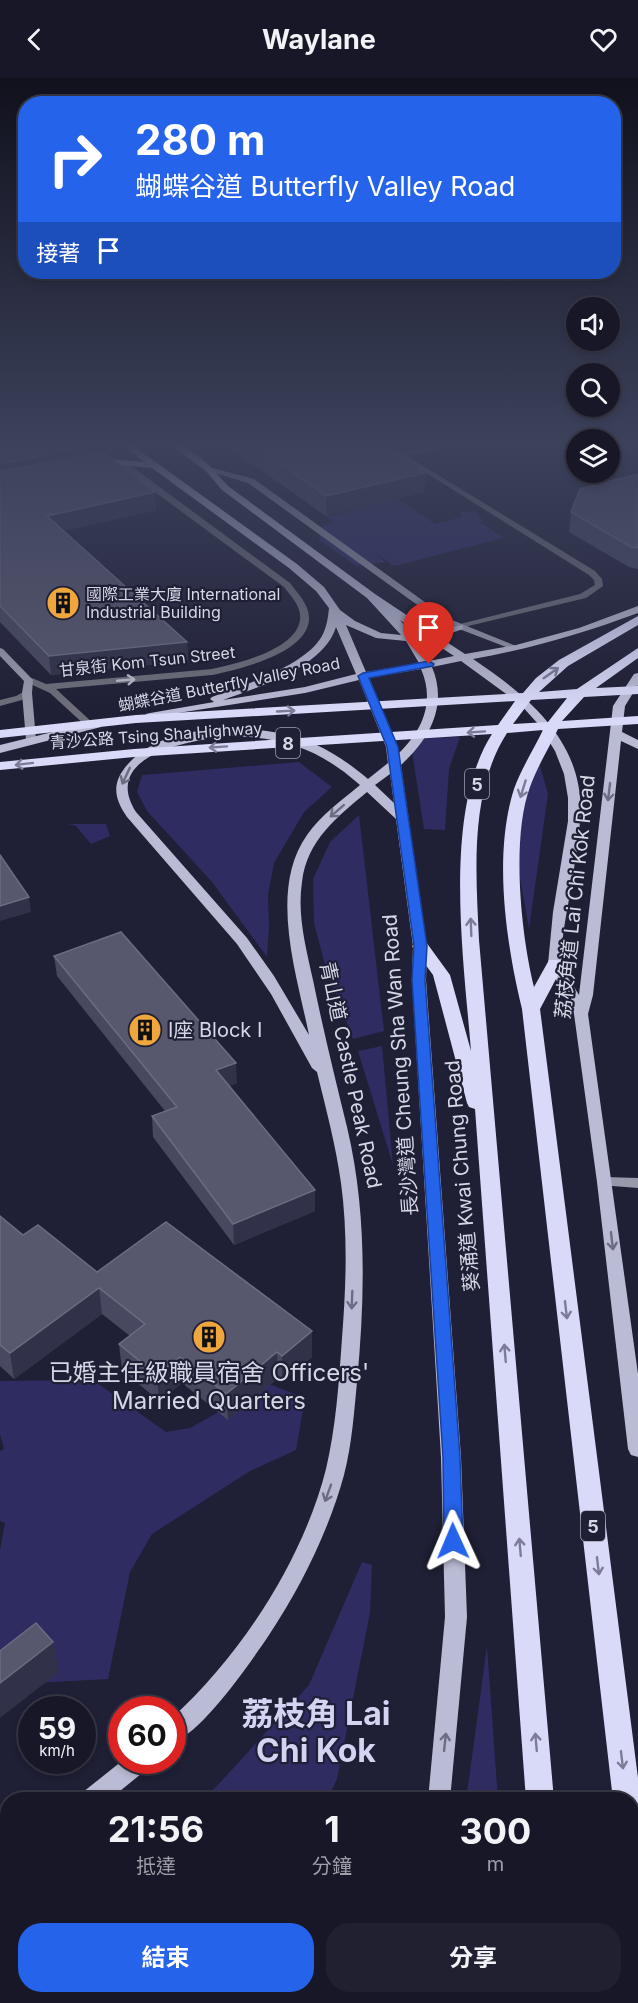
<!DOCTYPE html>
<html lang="zh-TW">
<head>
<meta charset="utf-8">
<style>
  body { margin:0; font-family:Inter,"Noto Sans TC",sans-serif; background:#202030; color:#f1f3f6; height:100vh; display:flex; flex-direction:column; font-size:22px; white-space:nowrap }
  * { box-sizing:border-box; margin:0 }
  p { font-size:20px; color:#9e9fa8 }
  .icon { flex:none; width:33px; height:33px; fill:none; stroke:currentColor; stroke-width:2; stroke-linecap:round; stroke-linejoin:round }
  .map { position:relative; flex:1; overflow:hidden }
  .drawer { position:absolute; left:0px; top:1714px; width:639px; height:212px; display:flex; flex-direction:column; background:#171728; border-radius:24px 24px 0 0; box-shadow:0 3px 9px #0003,0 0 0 2px #363645 }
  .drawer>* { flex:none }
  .guide { position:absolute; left:18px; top:18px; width:603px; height:183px; border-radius:24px; box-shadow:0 3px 9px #0003,0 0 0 2px #363645; background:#2563eb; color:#fff; overflow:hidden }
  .buttons { position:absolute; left:566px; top:219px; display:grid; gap:12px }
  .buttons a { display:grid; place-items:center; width:54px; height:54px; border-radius:50%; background:#171728; box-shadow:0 3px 9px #0003,0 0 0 2px #363645; font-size:30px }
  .speed { position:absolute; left:18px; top:1618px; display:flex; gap:12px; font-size:30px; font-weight:700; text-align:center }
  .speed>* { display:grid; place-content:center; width:78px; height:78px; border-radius:50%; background:#171728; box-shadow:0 3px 9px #0003,0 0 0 2px #363645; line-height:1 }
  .speed small { font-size:15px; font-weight:400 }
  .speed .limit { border:9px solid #d22; background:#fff; color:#111 }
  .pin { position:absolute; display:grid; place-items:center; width:51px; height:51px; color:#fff; margin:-62px -26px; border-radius:50% 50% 50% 0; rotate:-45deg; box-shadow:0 0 6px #0007 }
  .pin .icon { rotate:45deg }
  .me { position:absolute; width:66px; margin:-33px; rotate:359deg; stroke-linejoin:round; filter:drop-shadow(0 0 4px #0008) }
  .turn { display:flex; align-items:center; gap:21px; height:126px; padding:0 18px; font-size:27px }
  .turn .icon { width:78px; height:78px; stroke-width:2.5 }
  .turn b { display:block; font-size:42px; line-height:51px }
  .then { display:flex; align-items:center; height:57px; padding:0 18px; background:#0003; gap:12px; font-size:22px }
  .eta { display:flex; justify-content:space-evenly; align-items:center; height:102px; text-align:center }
  .eta b { font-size:36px; font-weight:700; line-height:42px }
  .cta { display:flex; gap:12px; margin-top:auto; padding:12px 18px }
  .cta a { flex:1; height:69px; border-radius:24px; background:#2563eb; color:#fff; font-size:24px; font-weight:700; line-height:69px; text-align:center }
  .cta a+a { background:#202030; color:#f1f3f6 }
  header { display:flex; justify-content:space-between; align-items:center; height:78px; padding:0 18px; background:#171728; font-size:27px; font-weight:700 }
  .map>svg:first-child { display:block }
  .green { fill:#2f2c62 }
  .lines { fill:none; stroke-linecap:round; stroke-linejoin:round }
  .street { fill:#6d6e7a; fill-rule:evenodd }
  .secondary { fill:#989aac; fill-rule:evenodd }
  .primary { fill:#babbd4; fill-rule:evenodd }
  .highway { fill:#d8daf7; fill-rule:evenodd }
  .wall { fill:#484960 }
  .shaded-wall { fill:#313249 }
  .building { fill:#57586e; stroke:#6b6c81; stroke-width:1.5 }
  .oneway { stroke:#7c7c96 }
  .oneway2 { stroke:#bcbdcb }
  .oneway3 { stroke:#6c6d84 }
  .route { fill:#2563eb; stroke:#184099; stroke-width:1.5 }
  .labels { text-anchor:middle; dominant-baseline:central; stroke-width:4.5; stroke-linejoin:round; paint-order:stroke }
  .far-poi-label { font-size:16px; fill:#d6d7e6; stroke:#1f1f35; text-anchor:start }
  .far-street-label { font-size:16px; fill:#d6d7e6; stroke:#1f1f35 }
  .shield { fill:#1f1f35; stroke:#9fa0b1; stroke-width:1.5 }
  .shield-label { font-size:18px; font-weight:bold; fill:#d6d7e6 }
  .street-label { font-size:20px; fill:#d6d7e6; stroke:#1f1f35 }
  .poi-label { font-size:20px; fill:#d6d7e6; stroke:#1f1f35; text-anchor:start }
  .near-poi-label { font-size:24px; fill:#d6d7e6; stroke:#1f1f35 }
  .near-district-label { font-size:32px; font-weight:bold; fill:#d2d4f1; stroke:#1f1f35 }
</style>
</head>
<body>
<header><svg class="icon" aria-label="back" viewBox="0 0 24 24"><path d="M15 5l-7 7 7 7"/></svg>Waylane<svg class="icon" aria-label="heart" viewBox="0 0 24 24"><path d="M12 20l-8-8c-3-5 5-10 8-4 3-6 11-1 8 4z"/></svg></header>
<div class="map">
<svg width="638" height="1925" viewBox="0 0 638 1925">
  <rect width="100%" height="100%" fill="#1f1f35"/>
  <g class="green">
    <path d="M 398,421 L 435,446 L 462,439 L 460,434 L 475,433 L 483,443 L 480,444 L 503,460 L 394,488 L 367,469 L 386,484 L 356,488 L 319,462 L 321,449 L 333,444 L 326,439 Z"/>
    <path d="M 460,659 L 449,691 L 445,752 L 424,751 L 410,661 Z"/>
    <path d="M 538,681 L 548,716 L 529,851 L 519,794 L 518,745 Z"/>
    <path d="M 299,684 L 332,709 L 304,734 L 274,785 L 268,816 L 269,850 L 267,879 L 212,804 L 147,733 L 137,714 L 142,697 Z"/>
    <path d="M 359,737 L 384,953 L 353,961 L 326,891 L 314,845 L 313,801 L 330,764 Z"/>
    <path d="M 68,746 L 106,746 L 110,758 L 91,766 L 76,748 Z"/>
    <path d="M 382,968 L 393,1087 L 358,973 Z"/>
    <path d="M 93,1302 L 166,1354 L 190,1350 L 269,1306 L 305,1320 L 296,1372 L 250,1393 L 152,1456 L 130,1494 L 108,1601 L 0,1607 L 0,1472 L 5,1445 L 0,1443 L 0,1373 L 4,1371 L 0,1356 L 0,1303 Z"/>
    <path d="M 362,1484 L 372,1487 L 370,1535 L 337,1701 L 327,1722 L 201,1722 L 217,1708 L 309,1607 Z"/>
    <path d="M 487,1568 L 498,1722 L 465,1722 L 468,1708 Z"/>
    <path d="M 74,1918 L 269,1918 L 269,1919 L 258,1925 L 40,1925 Z"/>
    <path d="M 436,1919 L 512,1919 L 513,1925 L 436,1925 Z"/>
  </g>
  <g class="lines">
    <g class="street">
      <path d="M 377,364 L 385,364 L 402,375 L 450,364 L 462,364 L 407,378 L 595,493 L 602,501 L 603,508 L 586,520 L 456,551 L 456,547 L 580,516 L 595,507 L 594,502 L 589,497 Z"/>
      <path d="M 109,382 L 131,388 L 290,505 C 298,516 310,527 309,542 C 306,576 239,591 212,597 L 56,611 L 94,646 L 96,648 L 91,651 L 88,650 L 50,615 L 26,604 L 26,600 L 32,600 L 46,606 L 212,591 C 236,586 296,572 300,542 C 302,529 291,518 284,509 L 125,392 L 109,386 Z"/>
      <path d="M 27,612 L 32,615 L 22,622 L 0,628 L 0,622 L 16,618 Z"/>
    </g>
    <g class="secondary">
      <path d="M 205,388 L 254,401 L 447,540 L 521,570 L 514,572 L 441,544 L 248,405 L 205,392 Z"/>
      <path d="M 0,570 L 3,571 L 33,602 L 32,615 L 36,662 L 34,664 L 31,665 L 26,662 L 22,615 L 24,603 L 0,578 Z"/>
      <path d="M 605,1099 L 638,1100 L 638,1110 L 600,1107 L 598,1104 L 600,1101 Z"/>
    </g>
    <g class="primary">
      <path d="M 119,364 L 128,364 L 297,486 L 324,509 L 340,532 L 355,543 L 381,555 L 401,557 L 367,520 L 222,412 L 205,392 L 166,364 C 190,364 213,391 228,408 L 375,516 L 432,554 L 463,547 L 463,551 L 439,559 L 465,576 L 516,567 L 579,550 L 638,528 L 638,535 C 584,555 530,571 473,581 C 531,620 587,667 580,744 C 578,770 573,796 569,821 C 566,839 560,868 562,885 C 563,895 574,908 579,917 L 613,628 L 634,596 L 638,595 L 638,607 L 625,628 L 622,654 L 638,662 L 638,671 L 621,663 L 593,917 L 588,936 L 638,1296 L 638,1379 L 631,1377 L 628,1371 L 597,1104 L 574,936 L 548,886 L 553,834 L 568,743 L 568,720 L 564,696 L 555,673 L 539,647 L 520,626 L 461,583 L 432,589 C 448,627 430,661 401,687 L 427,868 L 426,902 L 461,1379 L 467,1539 L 450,1722 L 428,1722 L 445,1539 L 441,1379 L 412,902 L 413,868 L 396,741 L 367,714 C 337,739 307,762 302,804 C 297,837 306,870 313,902 C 323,951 335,1000 347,1049 C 367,1133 365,1219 357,1304 C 354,1335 352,1366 344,1397 C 329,1452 301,1509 269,1557 C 250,1585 203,1654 172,1665 L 172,1640 C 241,1577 303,1482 326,1391 C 336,1349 339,1303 342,1260 C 346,1209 348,1157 341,1105 C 336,1068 326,1031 317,994 L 312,990 L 271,916 L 237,866 L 127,739 C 113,719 112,704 128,686 C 162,648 233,646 279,655 C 313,661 342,679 368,701 L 388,685 L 386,669 L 359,602 L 305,615 L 146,640 L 146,636 L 150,635 L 214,624 L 210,621 L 212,619 C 244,607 305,588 322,558 C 327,549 328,539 329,530 L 316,513 L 289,490 L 152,390 L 109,386 L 108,384 L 112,381 L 144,384 ZM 400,542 L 420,556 L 412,557 ZM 346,547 L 376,560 L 406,563 L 419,585 L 366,594 ZM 336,549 L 356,596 L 305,609 L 223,622 C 259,609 324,589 336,549 ZM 428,561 L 454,578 L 429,583 L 417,563 ZM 421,591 C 435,623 423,652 399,675 L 369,600 ZM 232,658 C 286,660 319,671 360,707 C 341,723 321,737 307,757 C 268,812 297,897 309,957 L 274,898 L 247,860 L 136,734 C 99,676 195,661 232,658 ZM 390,696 L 394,725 L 375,707 Z"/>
      <path d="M 97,643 L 101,645 L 101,649 L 0,675 L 0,667 Z"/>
      <path d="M 122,1683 L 150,1683 L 147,1691 L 109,1722 L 80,1722 L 83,1714 Z"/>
      <path d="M 8,1768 L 8,1794 L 0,1797 L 0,1772 Z"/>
      <path d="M 394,1918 L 419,1918 L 419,1925 L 393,1925 Z"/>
    </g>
    <g class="highway">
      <path d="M 638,538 L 638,547 L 568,588 L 539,614 L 577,611 L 638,570 L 638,580 L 596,610 L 638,608 L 638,616 L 584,619 L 562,643 L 638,638 L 638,646 L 558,651 C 549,670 537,689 530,709 C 511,760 521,857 534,909 L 549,882 L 561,882 L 564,886 L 540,931 L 638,1700 L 638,1729 L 632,1734 L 632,1722 L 613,1722 L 522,931 C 506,865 493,777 514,711 C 521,691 534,671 543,652 L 507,655 C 469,714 476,795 479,862 L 554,1722 L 526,1722 L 475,1031 L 469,1029 L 467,1025 L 433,897 L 412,868 L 420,863 L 426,864 L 450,897 L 471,973 C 464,884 442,734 492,656 L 134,679 L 0,692 L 0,684 L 134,671 L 498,647 L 515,623 L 136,645 L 0,660 L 0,652 L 136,637 L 523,615 L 536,600 L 559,582 ZM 567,620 L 548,644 L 513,646 L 531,622 Z"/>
      <path d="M 632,1741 L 638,1744 L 638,1821 L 632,1819 Z"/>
      <path d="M 543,1918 L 573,1918 L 574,1925 L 544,1925 Z"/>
    </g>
  </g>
  <g class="wall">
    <path d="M 0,364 L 94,367 L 95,375 L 156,432 L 62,453 L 187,564 L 188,583 L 51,597 L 0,544 Z"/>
    <path d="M 221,364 L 381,364 L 381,367 L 425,395 L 424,414 L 326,438 Z"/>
    <path d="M 638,396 L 638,491 L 629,489 L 569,454 L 571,434 Z"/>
    <path d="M 54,878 L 237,1005 L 229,1008 L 315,1133 L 234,1167 L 153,1059 L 152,1038 L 165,1033 L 57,898 Z"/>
    <path d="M 0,1138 L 23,1157 L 97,1194 L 312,1253 L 312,1279 L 282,1304 L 278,1300 L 228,1342 L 182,1305 L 159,1323 L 122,1292 L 119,1266 L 130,1258 L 102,1236 L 14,1301 L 0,1288 Z"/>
  </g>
  <g class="shaded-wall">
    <path d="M 94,367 L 96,383 L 0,403 L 0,386 Z"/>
    <path d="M 425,395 L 424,414 L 326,438 L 326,418 Z"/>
    <path d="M 155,414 L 156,432 L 48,456 L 47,438 Z"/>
    <path d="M 187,564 L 188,583 L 51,597 L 49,578 Z"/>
    <path d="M 29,819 L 31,834 L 0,843 L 0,828 Z"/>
    <path d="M 236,985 L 237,1005 L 217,1013 L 216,992 Z"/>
    <path d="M 315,1112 L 315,1133 L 234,1167 L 233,1146 Z"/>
    <path d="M 99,1210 L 102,1236 L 14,1301 L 10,1275 Z"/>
    <path d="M 312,1253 L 312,1279 L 282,1304 L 282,1278 Z"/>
    <path d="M 277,1274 L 278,1300 L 228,1342 L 226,1316 Z"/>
    <path d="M 180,1279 L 182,1305 L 159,1323 L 157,1297 Z"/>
    <path d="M 53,1564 L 59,1594 L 0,1640 L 0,1605 Z"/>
  </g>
  <g class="building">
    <path d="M 0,364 L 91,364 L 94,367 L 0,386 Z"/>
    <path d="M 248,364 L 376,364 L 425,395 L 326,418 Z"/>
    <path d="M 103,374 L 155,414 L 47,438 L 187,564 L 49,578 L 0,528 L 0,393 Z"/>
    <path d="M 638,396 L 638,470 L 631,469 L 571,434 L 580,411 Z"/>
    <path d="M 0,777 L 29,819 L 0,828 Z"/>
    <path d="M 121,854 L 236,985 L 216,992 L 315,1112 L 233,1146 L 152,1038 L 177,1029 L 54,878 Z"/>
    <path d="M 0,1138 L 23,1157 L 38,1147 L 97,1194 L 166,1144 L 312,1253 L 282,1278 L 277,1274 L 226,1316 L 180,1279 L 157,1297 L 119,1266 L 145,1246 L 99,1210 L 10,1275 L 0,1267 Z"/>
    <path d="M 36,1545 L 53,1564 L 0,1605 L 0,1573 Z"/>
  </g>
  <defs><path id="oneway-shaft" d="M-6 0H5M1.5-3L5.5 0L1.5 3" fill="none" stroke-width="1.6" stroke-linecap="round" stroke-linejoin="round" transform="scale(1.5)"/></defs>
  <g class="oneway">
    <use href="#oneway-shaft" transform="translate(551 595) rotate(-35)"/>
    <use href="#oneway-shaft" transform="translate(286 633) rotate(-3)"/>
    <use href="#oneway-shaft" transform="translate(476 654) rotate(176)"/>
    <use href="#oneway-shaft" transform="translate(218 669) rotate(176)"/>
    <use href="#oneway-shaft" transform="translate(24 686) rotate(173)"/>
    <use href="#oneway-shaft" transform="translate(523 711) rotate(107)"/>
    <use href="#oneway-shaft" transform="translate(471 849) rotate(-92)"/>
    <use href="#oneway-shaft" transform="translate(566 1232) rotate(83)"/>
    <use href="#oneway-shaft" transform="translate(505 1275) rotate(-95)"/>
    <use href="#oneway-shaft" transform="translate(520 1469) rotate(-95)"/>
    <use href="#oneway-shaft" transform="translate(598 1488) rotate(83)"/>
    <use href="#oneway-shaft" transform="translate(536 1664) rotate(-95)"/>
    <use href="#oneway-shaft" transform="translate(622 1682) rotate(83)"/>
  </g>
  <use class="oneway2" href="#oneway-shaft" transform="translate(126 602) rotate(-5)"/>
  <g class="oneway3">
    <use href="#oneway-shaft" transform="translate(126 698) rotate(115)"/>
    <use href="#oneway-shaft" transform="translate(609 714) rotate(97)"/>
    <use href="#oneway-shaft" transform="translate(337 733) rotate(139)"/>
    <use href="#oneway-shaft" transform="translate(612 1163) rotate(83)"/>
    <use href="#oneway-shaft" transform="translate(352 1222) rotate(92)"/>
    <use href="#oneway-shaft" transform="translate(328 1415) rotate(110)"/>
    <use href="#oneway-shaft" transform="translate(445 1664) rotate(-84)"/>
  </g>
  <linearGradient id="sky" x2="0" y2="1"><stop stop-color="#11111d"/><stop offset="0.58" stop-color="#3c425c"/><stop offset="1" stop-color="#3c425c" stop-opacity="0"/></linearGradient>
  <rect width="638" height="633" fill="url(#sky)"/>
  <path class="route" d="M 429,583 L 434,586 L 433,588 L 369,600 L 398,669 L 427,868 L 425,902 L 460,1379 L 463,1463 L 460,1469 L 453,1471 L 447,1469 L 444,1463 L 443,1379 L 412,902 L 414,868 L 387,669 L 358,598 L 363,595 Z"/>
  <defs>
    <g id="building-disc" transform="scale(1.725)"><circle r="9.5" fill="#efa73d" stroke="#1f1f35"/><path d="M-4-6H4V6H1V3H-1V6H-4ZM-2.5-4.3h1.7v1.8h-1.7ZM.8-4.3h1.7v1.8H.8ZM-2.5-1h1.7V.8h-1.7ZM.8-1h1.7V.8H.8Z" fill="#111"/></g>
  </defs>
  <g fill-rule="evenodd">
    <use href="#building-disc" x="63" y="525"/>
    <use href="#building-disc" x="145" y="952"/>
    <use href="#building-disc" x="209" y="1259"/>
  </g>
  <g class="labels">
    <g class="far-poi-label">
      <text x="86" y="516">國際工業大廈 International<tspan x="86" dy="18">Industrial Building</tspan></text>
    </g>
    <g class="far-street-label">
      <text transform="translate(147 583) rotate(-6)">甘泉街 Kom Tsun Street</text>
      <text transform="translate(229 606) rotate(-11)">蝴蝶谷道 Butterfly Valley Road</text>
      <text transform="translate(156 657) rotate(-4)">青沙公路 Tsing Sha Highway</text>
    </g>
    <g class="shield">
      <rect x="276" y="650" width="24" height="30" rx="4.5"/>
      <rect x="465" y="691" width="24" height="30" rx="4.5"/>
      <rect x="581" y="1433" width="24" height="30" rx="4.5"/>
    </g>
    <g class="shield-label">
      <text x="288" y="665">8</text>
      <text x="477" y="706">5</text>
      <text x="593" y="1448">5</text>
    </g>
    <g class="street-label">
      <text transform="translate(575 819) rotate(-84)">荔枝角道 Lai Chi Kok Road</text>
      <text transform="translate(400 987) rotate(-94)">長沙灣道 Cheung Sha Wan Road</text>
      <text transform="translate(351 997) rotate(78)">青山道 Castle Peak Road</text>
      <text transform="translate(462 1098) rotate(-95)">葵涌道 Kwai Chung Road</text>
    </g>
    <g class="poi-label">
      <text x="168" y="952">I座 Block I</text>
    </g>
    <g class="near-poi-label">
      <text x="209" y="1294">已婚主任級職員宿舍 Officers'<tspan x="209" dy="28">Married Quarters</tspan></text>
    </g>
    <g class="near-district-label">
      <text x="316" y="1635">荔枝角 Lai<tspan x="316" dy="37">Chi Kok</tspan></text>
    </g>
  </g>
</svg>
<div class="buttons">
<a><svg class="icon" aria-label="sound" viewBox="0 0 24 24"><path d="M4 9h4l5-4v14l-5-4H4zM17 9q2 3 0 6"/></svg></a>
<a><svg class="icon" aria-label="search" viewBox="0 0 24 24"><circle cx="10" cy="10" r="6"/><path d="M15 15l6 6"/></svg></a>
<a><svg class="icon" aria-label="layers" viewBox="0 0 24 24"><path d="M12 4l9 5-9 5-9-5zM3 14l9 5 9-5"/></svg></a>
</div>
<div class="speed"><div>59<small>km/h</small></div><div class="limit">60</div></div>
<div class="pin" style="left:429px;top:586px;background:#d93025"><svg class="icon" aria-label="arrive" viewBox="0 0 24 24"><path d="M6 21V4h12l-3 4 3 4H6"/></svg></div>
<svg class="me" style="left:453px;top:1463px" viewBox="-20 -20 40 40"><path d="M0-17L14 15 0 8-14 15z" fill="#2563eb" stroke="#fff" stroke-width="4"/></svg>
<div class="guide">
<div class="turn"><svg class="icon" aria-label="right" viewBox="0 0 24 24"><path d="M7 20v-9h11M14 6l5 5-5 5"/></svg><div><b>280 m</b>蝴蝶谷道 Butterfly Valley Road</div></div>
<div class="then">接著<svg class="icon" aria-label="arrive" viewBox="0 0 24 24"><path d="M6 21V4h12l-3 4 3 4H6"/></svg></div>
</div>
<section class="drawer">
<div class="eta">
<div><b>21:56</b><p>抵達</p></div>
<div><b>1</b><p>分鐘</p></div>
<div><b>300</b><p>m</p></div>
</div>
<div class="cta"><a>結束</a><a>分享</a></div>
</section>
</div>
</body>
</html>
